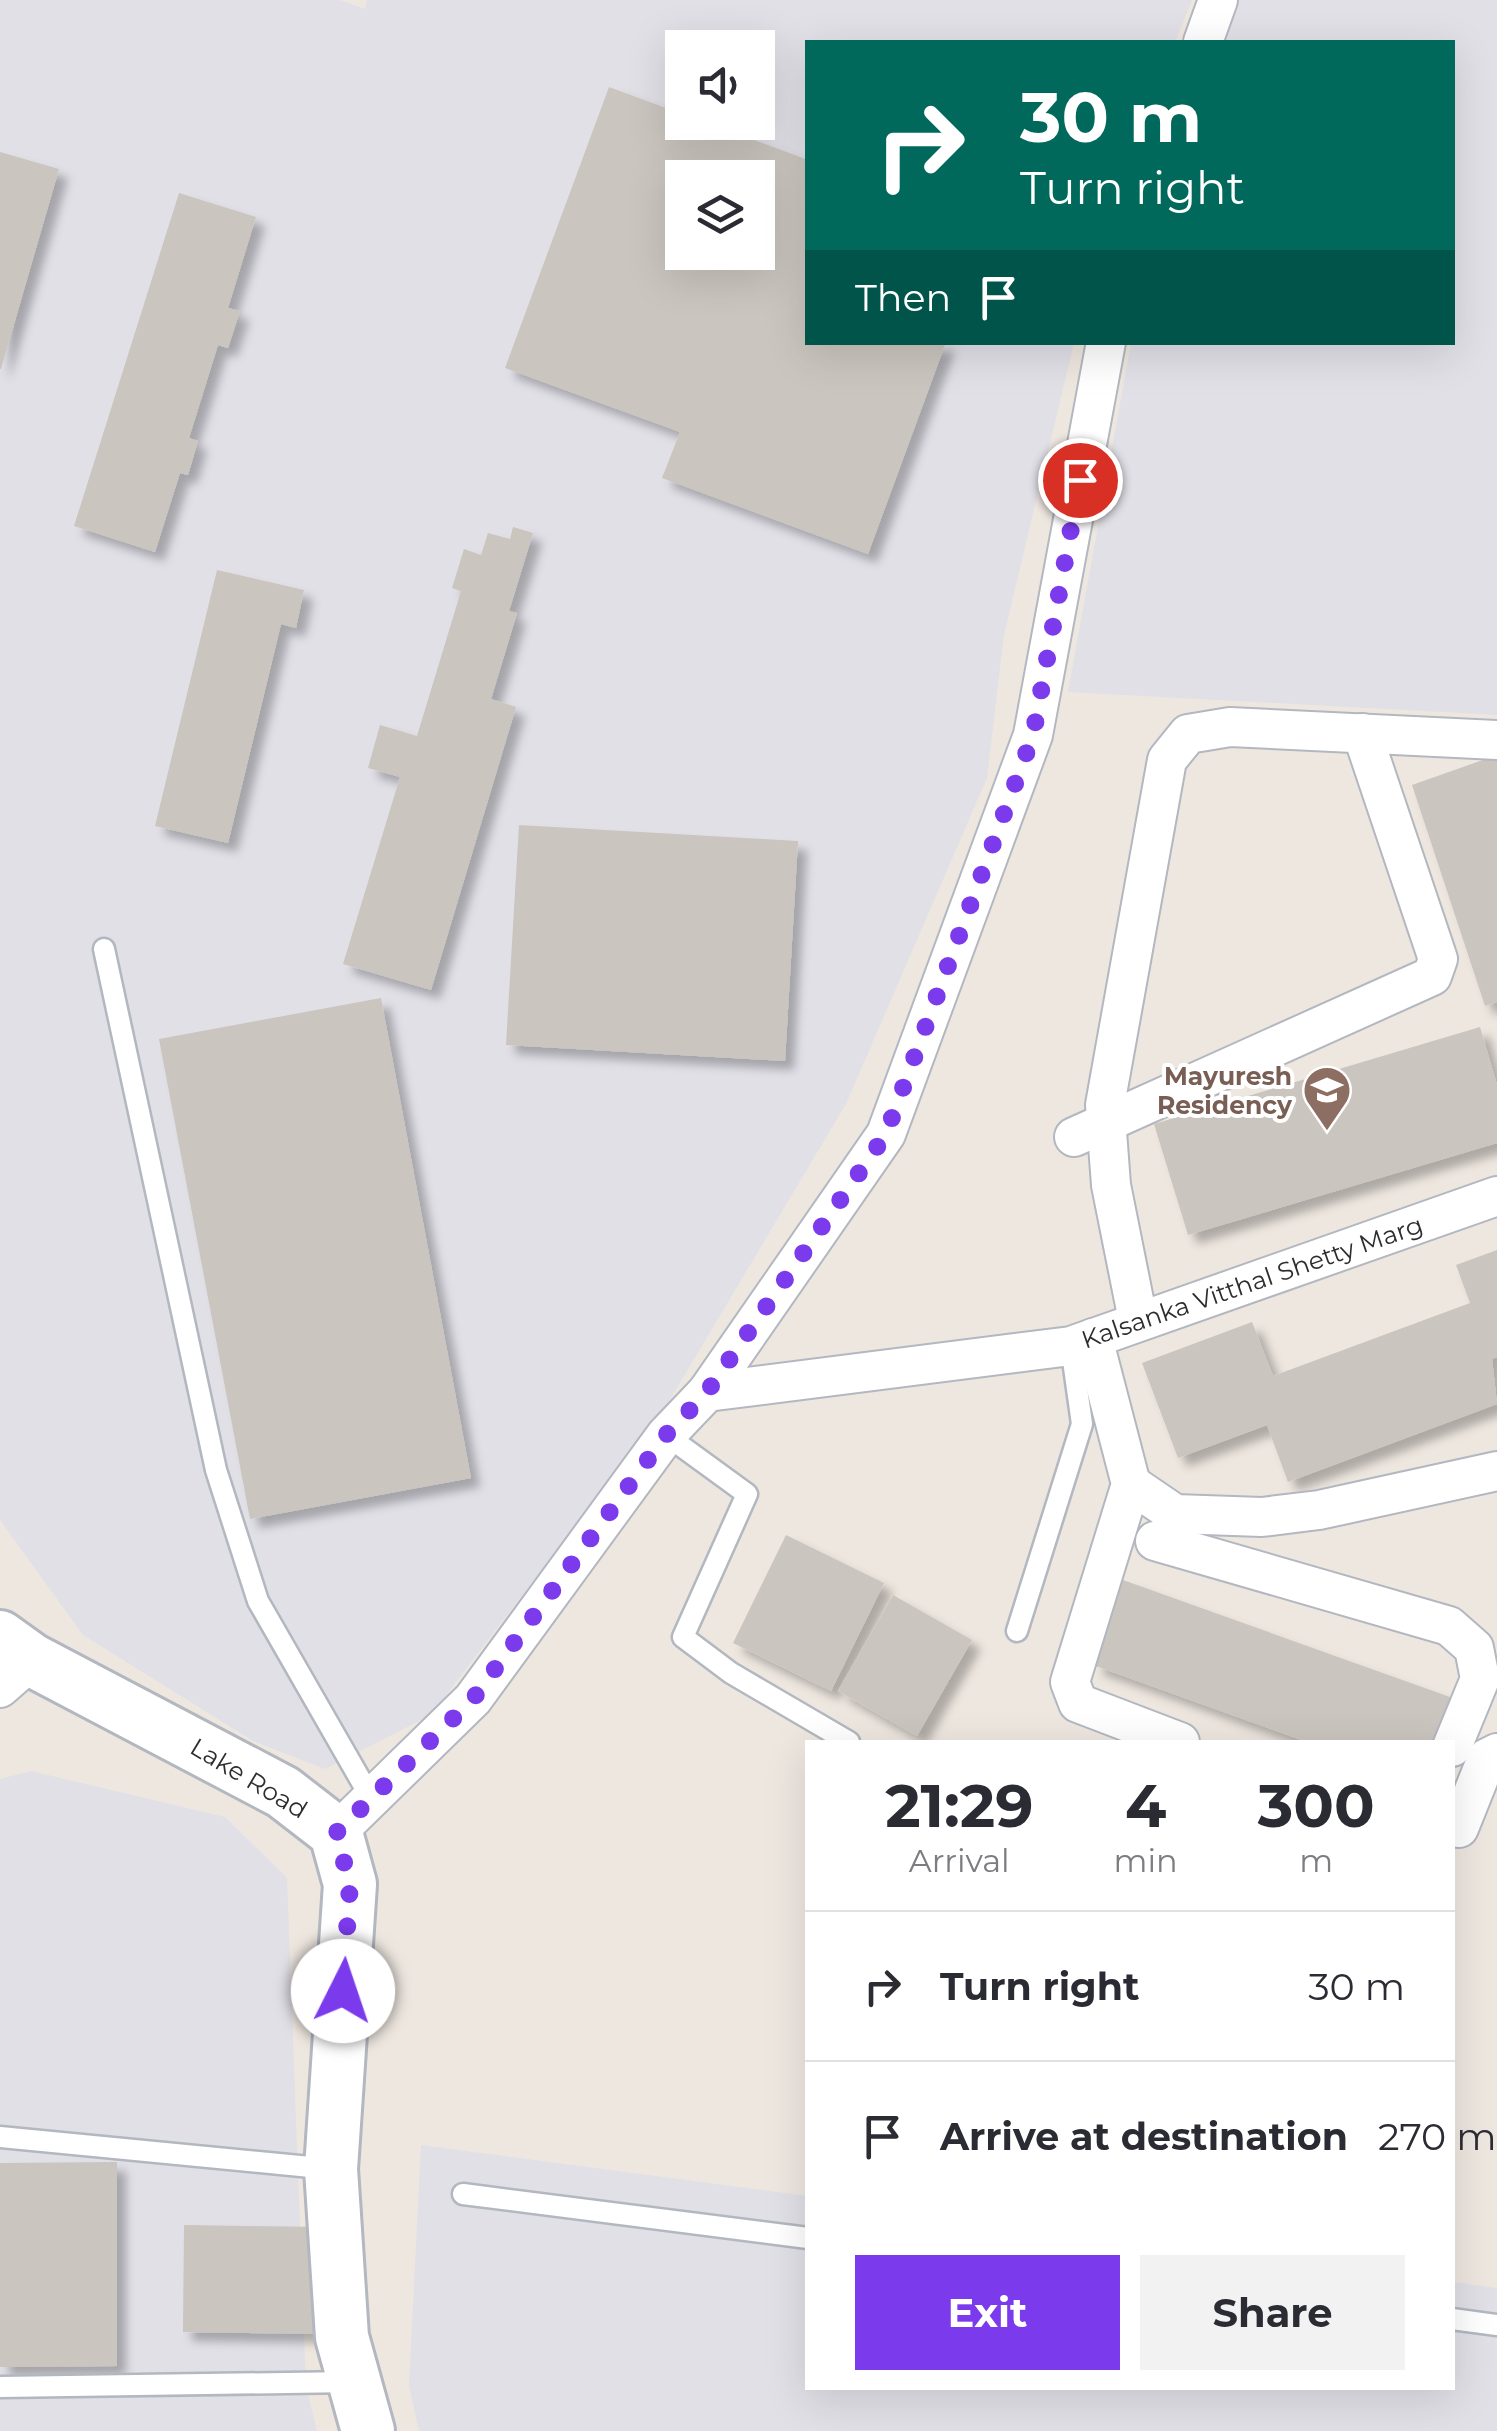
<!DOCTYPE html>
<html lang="en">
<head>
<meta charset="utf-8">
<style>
  body { margin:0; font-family:Montserrat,sans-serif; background:#f2f2f3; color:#2b2b33; height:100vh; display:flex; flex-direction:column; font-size:38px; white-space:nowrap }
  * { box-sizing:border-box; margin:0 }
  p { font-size:32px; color:#7c7c81 }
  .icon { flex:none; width:55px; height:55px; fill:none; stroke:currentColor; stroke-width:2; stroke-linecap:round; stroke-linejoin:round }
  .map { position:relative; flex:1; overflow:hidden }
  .panel { position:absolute; left:805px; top:1740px; width:650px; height:650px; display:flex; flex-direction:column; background:#fff; border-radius:0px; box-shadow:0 10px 40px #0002 }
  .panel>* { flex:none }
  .banner { position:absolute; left:805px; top:40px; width:650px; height:305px; border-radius:0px; box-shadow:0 10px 40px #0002; background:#00695c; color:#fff; overflow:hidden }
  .buttons { position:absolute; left:665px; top:30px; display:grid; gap:20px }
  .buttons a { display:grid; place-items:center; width:110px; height:110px; border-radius:0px; background:#fff; box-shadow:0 10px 40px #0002; font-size:50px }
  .pin { position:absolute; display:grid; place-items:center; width:85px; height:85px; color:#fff; margin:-42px; border:5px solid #fff; border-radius:50%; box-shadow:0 2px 10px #0007 }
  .me { position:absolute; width:110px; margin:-55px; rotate:4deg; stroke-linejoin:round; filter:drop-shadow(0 0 8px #0008) }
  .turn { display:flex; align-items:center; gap:35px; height:210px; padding:0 50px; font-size:45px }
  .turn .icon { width:130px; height:130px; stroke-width:2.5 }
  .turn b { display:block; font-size:70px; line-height:85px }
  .then { display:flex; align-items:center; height:95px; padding:0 50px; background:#0003; gap:20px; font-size:38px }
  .eta { display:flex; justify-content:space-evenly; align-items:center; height:170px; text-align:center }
  .eta b { font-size:60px; font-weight:700; line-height:70px }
  .action { display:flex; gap:20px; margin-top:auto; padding:20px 50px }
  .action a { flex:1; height:115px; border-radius:0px; background:#7c3aed; color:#fff; font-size:40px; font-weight:700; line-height:115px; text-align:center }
  .action a+a { background:#f2f2f3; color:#2b2b33 }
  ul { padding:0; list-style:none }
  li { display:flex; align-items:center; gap:30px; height:150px; padding:0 50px; border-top:2px solid #e1e1e2 }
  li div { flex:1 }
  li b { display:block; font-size:38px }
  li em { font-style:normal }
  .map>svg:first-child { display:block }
  .industrial { fill:#e1e0e7; fill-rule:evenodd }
  .building { fill:#cac5be; fill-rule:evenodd; filter:url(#shadow) }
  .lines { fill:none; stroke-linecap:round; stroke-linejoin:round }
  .lane-casing { stroke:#b3b7c0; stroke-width:25 }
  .street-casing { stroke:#b3b7c0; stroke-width:42 }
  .secondary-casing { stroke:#b3b7c0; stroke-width:58 }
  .lane { stroke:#fff; stroke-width:20 }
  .street { stroke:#fff; stroke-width:38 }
  .secondary { stroke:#fff; stroke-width:52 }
  .route { stroke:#7c3aed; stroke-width:18; stroke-dasharray:0 32.4 }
  .labels { text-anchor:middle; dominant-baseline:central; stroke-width:8; stroke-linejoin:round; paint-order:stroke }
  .education-label { font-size:25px; font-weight:bold; fill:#785e54; stroke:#fff; text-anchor:end }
  .street-label { font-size:25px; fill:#2d2d2d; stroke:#fff }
</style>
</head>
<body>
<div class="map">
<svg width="1497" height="2431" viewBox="0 0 1497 2431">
  <defs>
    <filter id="shadow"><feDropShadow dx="9" dy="9" stdDeviation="5" flood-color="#0004"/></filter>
  </defs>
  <rect width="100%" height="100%" fill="#eee7e0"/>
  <g class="industrial">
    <path d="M 0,0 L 340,0 L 365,9 L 367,0 L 1192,0 L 1175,42 L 808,42 L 808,342 L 1074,343 L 1004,635 L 987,778 L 846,1104 L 665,1408 L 431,1715 L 325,1769 L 253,1741 L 83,1635 L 0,1520 ZM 682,48 L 758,48 L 758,122 L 682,122 ZM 682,178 L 758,178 L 758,252 L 682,252 Z"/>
    <path d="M 1231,0 L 1497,0 L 1497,715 L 1068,692 L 1131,343 L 1452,342 L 1452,42 L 1218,42 Z"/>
    <path d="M 31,1771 L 225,1817 L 287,1878 L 306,2386 L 317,2431 L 0,2431 L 0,1779 Z"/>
    <path d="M 421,2145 L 807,2196 L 808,2388 L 1452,2388 L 1453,2282 L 1497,2288 L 1497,2431 L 419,2431 L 409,2386 Z"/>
  </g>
  <g class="building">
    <path d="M 609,87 L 682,114 L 682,122 L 706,122 L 808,160 L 808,342 L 946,342 L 868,554 L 662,478 L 680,432 L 505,368 ZM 682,178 L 758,178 L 758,252 L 682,252 Z"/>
    <path d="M 0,152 L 59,169 L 1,369 L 0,369 Z"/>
    <path d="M 179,193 L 256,217 L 228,308 L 240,311 L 228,348 L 218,345 L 189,438 L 198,441 L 188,475 L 180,473 L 155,552 L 74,526 Z"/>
    <path d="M 513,527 L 533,533 L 509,611 L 517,613 L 491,699 L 516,707 L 431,990 L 343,964 L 400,777 L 368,768 L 380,725 L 417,736 L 461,591 L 452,588 L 464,549 L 481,555 L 488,533 L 510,539 Z"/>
    <path d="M 217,570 L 304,590 L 296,628 L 281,624 L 228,843 L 155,826 Z"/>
    <path d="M 1497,755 L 1497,1002 L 1485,1006 L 1412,785 Z"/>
    <path d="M 519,825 L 798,841 L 785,1061 L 506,1045 Z"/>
    <path d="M 381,998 L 471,1478 L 250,1519 L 159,1039 Z"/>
    <path d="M 1480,1027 L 1497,1085 L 1497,1143 L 1188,1235 L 1154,1124 Z"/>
    <path d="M 1497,1250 L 1497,1357 L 1492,1359 L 1497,1404 L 1288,1482 L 1267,1425 L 1178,1458 L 1142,1363 L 1252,1322 L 1273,1376 L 1470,1303 L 1456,1265 Z"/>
    <path d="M 786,1535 L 884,1583 L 831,1691 L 733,1643 Z"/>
    <path d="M 1123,1580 L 1450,1697 L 1433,1742 L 1307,1742 L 1093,1665 Z"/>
    <path d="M 893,1595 L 972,1640 L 917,1736 L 838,1691 Z"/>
    <path d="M 117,2162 L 117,2366 L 0,2367 L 0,2163 Z"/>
    <path d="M 184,2225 L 324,2227 L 322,2334 L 183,2332 Z"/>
  </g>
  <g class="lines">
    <g class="lane-casing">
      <g id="lane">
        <path d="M 104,949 L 216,1470 L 258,1601 L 371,1798"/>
        <path d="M 666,1435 L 747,1494 L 683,1637 L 731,1673 L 849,1742"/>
        <path d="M 1017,1631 L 1082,1424 L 1071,1346"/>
        <path d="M 0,2137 L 331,2169"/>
        <path d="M 463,2194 L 808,2238"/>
        <path d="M 1452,2319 L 1497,2325"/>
        <path d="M 0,2387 L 353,2382"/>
      </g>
    </g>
    <g class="street-casing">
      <g id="street">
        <path d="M 1203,42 L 1218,0"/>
        <path d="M 1074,1137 L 1432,976 L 1438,959 L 1362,733"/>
        <path d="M 1138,1320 L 1111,1185 L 1105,1105 L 1167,760 L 1188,734 L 1230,727 L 1497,740"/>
        <path d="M 1093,1338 L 1131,1484 L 1070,1682 L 1078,1703 L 1180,1742"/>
        <path d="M 707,1392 L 1071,1346 L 1497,1196"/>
        <path d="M 1131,1484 L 1175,1514 L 1262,1517 L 1319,1510 L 1497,1471"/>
        <path d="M 1155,1541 L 1449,1626 L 1474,1648 L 1480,1679 L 1452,1747"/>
        <path d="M 0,1688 L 32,1660"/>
        <path d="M 1459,1828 L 1487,1758 L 1497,1753"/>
        <path d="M 336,1833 L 473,1699 L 666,1435 L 707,1392 L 886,1134 L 1033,735 L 1106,342"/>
      </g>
    </g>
    <g class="secondary-casing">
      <path id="secondary" d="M 0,1637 L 32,1660 L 283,1792 L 336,1833 L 350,1884 L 331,2169 L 342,2337 L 368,2431"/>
    </g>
    <use href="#lane" class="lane"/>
    <use href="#street" class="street"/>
    <use href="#secondary" class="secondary"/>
  </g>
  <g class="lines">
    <path class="route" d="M 343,1991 L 350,1884 L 336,1833 L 473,1699 L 666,1435 L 707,1392 L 886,1134 L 1033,735 L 1080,480"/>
  </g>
  <defs>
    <g id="school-pin" transform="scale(2.5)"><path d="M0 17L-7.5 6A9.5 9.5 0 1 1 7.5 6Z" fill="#8d6e63" stroke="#fff"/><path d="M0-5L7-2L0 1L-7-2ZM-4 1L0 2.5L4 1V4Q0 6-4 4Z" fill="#fff"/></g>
  </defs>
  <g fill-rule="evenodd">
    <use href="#school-pin" x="1327" y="1090"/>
  </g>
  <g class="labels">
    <g class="education-label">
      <text x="1292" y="1076">Mayuresh<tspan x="1292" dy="29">Residency</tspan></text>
    </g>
    <g class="street-label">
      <text transform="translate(1252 1282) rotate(-19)">Kalsanka Vitthal Shetty Marg</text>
      <text transform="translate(249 1778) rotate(31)">Lake Road</text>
    </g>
  </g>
</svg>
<div class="buttons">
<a><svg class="icon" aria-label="sound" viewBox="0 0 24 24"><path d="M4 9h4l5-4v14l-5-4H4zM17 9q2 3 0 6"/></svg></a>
<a><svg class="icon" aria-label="layers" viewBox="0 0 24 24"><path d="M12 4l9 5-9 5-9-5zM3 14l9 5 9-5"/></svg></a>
</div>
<div class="pin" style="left:1080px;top:480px;background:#d93025"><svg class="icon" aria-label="arrive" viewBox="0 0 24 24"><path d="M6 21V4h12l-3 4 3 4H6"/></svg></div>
<svg class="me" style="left:343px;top:1991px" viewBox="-20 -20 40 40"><circle r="19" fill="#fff"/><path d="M0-13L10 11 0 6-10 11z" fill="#7c3aed"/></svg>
<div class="banner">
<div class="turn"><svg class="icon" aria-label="right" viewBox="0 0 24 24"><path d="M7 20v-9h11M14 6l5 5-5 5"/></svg><div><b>30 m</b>Turn right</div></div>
<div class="then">Then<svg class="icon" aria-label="arrive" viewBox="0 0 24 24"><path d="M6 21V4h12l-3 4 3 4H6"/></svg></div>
</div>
<section class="panel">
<div class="eta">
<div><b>21:29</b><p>Arrival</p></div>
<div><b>4</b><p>min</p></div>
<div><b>300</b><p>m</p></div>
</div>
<ul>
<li><svg class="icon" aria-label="right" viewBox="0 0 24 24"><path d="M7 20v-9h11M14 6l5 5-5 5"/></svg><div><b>Turn right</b></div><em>30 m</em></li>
<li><svg class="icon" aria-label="arrive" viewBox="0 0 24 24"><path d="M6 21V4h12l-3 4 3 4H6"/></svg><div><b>Arrive at destination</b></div><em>270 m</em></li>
</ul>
<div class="action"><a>Exit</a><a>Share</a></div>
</section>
</div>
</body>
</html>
